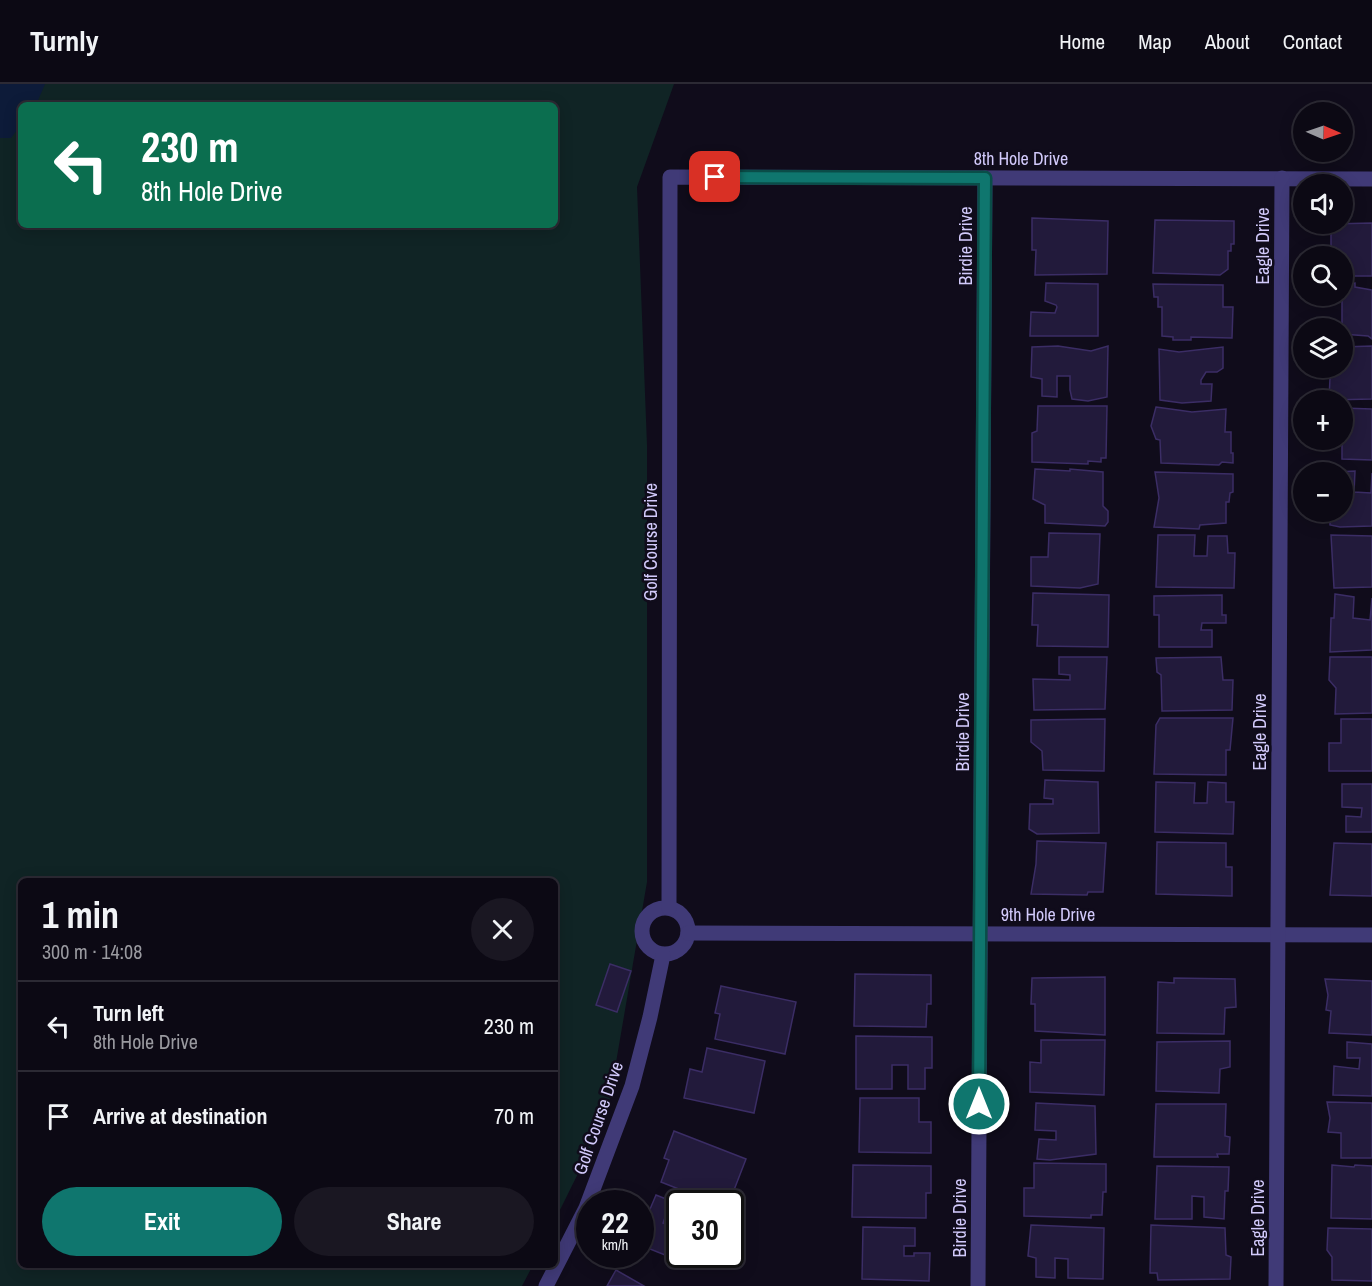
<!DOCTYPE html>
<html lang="en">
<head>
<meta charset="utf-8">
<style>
  body { margin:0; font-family:"Archivo Narrow",sans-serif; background:#1a1722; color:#f1f3f6; height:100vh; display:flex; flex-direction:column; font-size:22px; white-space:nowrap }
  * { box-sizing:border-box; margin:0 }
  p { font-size:20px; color:#9a9aa0 }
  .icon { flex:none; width:33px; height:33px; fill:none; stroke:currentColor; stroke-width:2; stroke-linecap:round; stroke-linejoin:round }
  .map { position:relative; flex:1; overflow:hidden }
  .drawer { position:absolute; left:18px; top:794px; width:540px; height:390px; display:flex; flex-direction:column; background:#0c0914; border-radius:9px; box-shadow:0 3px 15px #0003,0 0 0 2px #2c2a34 }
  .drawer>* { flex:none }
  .top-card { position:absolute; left:18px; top:18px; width:540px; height:126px; border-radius:9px; box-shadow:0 3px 15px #0003,0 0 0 2px #2c2a34; background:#0b6e4f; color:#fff; overflow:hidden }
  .needle { width:39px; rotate:92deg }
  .tools { position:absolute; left:1293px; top:18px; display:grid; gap:12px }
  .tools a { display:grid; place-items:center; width:60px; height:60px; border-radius:50%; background:#0c0914; box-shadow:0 3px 15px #0003,0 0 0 2px #2c2a34; font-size:30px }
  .speed { position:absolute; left:576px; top:1106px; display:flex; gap:12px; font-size:30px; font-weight:700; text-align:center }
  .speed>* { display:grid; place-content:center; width:78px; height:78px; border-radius:50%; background:#0c0914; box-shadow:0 3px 15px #0003,0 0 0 2px #2c2a34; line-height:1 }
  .speed small { font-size:15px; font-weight:400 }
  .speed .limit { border:3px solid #111; border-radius:9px; background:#fff; color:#111 }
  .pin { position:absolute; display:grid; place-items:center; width:51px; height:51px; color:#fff; margin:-26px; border-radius:12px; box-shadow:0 3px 9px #0006 }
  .me { position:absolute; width:66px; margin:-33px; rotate:0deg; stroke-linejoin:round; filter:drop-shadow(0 0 4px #0008) }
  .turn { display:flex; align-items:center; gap:21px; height:126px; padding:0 24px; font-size:27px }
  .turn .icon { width:78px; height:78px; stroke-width:2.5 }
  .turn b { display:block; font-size:42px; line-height:51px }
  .round { display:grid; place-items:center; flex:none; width:63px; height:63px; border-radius:32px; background:#1a1722 }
  .summary { display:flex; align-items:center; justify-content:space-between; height:102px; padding:0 24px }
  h1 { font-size:36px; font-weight:700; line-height:45px }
  .action { display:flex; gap:12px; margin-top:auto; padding:12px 24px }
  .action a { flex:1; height:69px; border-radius:36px; background:#0f766e; color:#fff; font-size:24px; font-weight:700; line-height:69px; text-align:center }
  .action a+a { background:#1a1722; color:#f1f3f6 }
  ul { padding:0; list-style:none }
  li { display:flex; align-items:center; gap:18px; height:90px; padding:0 24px; border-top:2px solid #2c2a34 }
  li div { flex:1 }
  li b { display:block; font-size:22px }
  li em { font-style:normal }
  header { display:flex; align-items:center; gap:36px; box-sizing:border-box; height:84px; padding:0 30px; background:#0c0914; border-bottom:2px solid #2c2a34 }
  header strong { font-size:28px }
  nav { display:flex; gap:33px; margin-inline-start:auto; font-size:21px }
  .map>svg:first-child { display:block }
  .green { fill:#102425; fill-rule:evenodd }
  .water { fill:#0d1b39 }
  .building { fill:#221a3b; stroke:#3b2d65; stroke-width:1.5 }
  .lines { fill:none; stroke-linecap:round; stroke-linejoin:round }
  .minor { stroke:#403a77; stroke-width:15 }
  .route-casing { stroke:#0a4d48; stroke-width:15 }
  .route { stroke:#0f766e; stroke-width:10 }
  .labels { text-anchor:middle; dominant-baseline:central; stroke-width:5; stroke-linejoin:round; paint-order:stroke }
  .street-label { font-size:18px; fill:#d2cafb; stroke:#100c1b }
</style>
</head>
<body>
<header>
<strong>Turnly</strong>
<nav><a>Home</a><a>Map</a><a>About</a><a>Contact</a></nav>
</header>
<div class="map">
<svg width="1372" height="1202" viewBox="0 0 1372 1202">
  <rect width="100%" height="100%" fill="#100c1b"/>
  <path class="green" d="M 0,0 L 674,0 L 637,103 L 647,361 L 647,798 L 607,1031 L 555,1136 L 555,796 L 21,796 L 21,1180 L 533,1181 L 522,1202 L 0,1202 ZM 21,21 L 555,21 L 555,141 L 21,141 Z"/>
  <path class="water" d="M 0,0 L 45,0 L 36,21 L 21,21 L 21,41 L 11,54 L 0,54 Z"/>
  <g class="building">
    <path d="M 1032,134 L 1108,137 L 1107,190 L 1035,191 L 1036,166 L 1032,166 Z"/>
    <path d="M 1155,136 L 1234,137 L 1234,160 L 1231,160 L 1231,167 L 1228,167 L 1228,185 L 1220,191 L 1153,189 Z"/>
    <path d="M 1372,139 L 1372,192 L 1342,192 L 1342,172 L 1336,172 L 1336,164 L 1331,164 L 1331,140 Z"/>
    <path d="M 1046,199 L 1098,200 L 1098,252 L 1030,252 L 1031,228 L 1055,229 L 1057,223 L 1056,221 L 1045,217 Z"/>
    <path d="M 1355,199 L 1355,203 L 1372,206 L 1372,255 L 1368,252 L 1342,250 L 1342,200 Z"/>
    <path d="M 1153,200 L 1223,201 L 1223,223 L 1233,223 L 1232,254 L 1191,253 L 1191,256 L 1173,256 L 1173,253 L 1162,252 L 1162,223 L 1158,223 L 1158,213 L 1154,213 Z"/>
    <path d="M 1058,262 L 1091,267 L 1108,262 L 1107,313 L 1088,317 L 1072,315 L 1070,306 L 1070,292 L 1057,292 L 1057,313 L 1042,312 L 1042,295 L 1031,293 L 1032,263 Z"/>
    <path d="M 1372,262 L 1372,315 L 1329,316 L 1330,294 L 1334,289 L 1334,284 L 1342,284 L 1342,263 Z"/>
    <path d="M 1223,263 L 1223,284 L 1217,288 L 1206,288 L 1201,296 L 1201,300 L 1212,300 L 1211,317 L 1182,319 L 1160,316 L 1159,265 L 1179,268 Z"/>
    <path d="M 1038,322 L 1107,322 L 1106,374 L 1101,374 L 1101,378 L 1088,377 L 1088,380 L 1032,378 L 1032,349 L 1037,347 Z"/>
    <path d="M 1156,323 L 1192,328 L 1226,325 L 1225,348 L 1231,348 L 1231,369 L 1233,369 L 1233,379 L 1222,378 L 1219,381 L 1161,379 L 1160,356 L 1156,355 L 1151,342 Z"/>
    <path d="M 1342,324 L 1372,325 L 1372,376 L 1342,375 Z"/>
    <path d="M 1035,385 L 1070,387 L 1070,385 L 1103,388 L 1103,422 L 1108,427 L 1108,438 L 1105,442 L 1045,439 L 1045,421 L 1033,415 Z"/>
    <path d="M 1355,387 L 1354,408 L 1371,409 L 1372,389 L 1372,442 L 1340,443 L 1330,441 L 1330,428 L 1342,428 L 1342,388 L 1336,388 Z"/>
    <path d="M 1155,388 L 1233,390 L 1233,408 L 1230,409 L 1229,418 L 1226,418 L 1226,439 L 1200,441 L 1199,445 L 1154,443 L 1159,414 Z"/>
    <path d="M 1049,449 L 1100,450 L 1098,500 L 1080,504 L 1031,502 L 1031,473 L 1048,473 Z"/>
    <path d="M 1158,451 L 1195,451 L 1194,472 L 1207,472 L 1208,452 L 1227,452 L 1228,469 L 1235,469 L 1234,504 L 1156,503 Z"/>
    <path d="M 1331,451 L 1372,452 L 1372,503 L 1334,504 Z"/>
    <path d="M 1033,509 L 1109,511 L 1108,563 L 1037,562 L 1038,541 L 1032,541 Z"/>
    <path d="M 1335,510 L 1354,513 L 1353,534 L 1370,536 L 1372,514 L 1372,566 L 1330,568 L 1331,534 L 1334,534 Z"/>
    <path d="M 1222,511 L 1222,531 L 1226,531 L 1226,539 L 1202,539 L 1201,546 L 1212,546 L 1212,563 L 1159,563 L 1159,531 L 1154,531 L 1154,512 Z"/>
    <path d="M 1059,573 L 1107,573 L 1105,625 L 1034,626 L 1033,595 L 1070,596 L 1070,591 L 1059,590 Z"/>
    <path d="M 1221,573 L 1223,596 L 1233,596 L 1232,626 L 1162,627 L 1161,591 L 1157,588 L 1156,574 Z"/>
    <path d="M 1330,573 L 1372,573 L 1372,629 L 1335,630 L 1336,604 L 1329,596 Z"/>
    <path d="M 1160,634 L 1233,634 L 1230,666 L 1226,666 L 1226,691 L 1154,690 L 1156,641 Z"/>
    <path d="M 1105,635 L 1104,687 L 1043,686 L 1042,667 L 1031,658 L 1031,636 Z"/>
    <path d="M 1341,635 L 1372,635 L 1372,687 L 1329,687 L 1329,659 L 1341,659 Z"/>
    <path d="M 1045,696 L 1098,698 L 1099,749 L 1037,750 L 1029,745 L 1030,720 L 1053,720 L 1053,715 L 1044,714 Z"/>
    <path d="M 1156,698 L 1195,699 L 1194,719 L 1207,719 L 1208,698 L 1226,699 L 1226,718 L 1234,718 L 1233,750 L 1155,748 Z"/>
    <path d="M 1342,700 L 1372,700 L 1372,748 L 1346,748 L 1346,732 L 1361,733 L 1362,724 L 1342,723 Z"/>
    <path d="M 1037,757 L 1106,759 L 1103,808 L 1088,808 L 1087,811 L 1031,810 L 1036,780 Z"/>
    <path d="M 1157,758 L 1226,759 L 1226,783 L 1232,783 L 1232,812 L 1156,810 Z"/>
    <path d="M 1334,759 L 1372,760 L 1372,812 L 1330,811 Z"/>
    <path d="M 610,880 L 631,887 L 617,928 L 596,921 Z"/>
    <path d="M 855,890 L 931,891 L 931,920 L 927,920 L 926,943 L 854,942 Z"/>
    <path d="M 1105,893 L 1105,951 L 1035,947 L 1035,920 L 1031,920 L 1032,894 Z"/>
    <path d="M 1174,894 L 1235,895 L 1236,923 L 1225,924 L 1224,950 L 1157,949 L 1158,898 L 1174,899 Z"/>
    <path d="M 1325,895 L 1372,897 L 1372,951 L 1329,949 L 1331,927 L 1326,926 L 1328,911 Z"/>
    <path d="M 721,902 L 796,918 L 785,970 L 715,955 L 720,930 L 715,929 Z"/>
    <path d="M 856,952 L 932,953 L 932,984 L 925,984 L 925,1005 L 908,1005 L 908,981 L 892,981 L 892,1005 L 856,1005 Z"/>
    <path d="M 1041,956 L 1105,956 L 1104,1011 L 1030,1008 L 1030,978 L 1041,979 Z"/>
    <path d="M 1230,957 L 1230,983 L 1220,985 L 1219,1009 L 1156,1007 L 1157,958 Z"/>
    <path d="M 1347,958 L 1372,960 L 1372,1012 L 1333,1011 L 1334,982 L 1359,985 L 1360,974 L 1347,974 Z"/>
    <path d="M 707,964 L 765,977 L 754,1029 L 684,1014 L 690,985 L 702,988 Z"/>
    <path d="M 860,1014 L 919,1014 L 919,1038 L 931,1038 L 931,1069 L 859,1068 Z"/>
    <path d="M 1327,1018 L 1372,1019 L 1372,1074 L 1341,1074 L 1341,1049 L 1328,1048 L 1330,1034 Z"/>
    <path d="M 1036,1019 L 1095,1022 L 1096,1070 L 1050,1076 L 1037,1075 L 1039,1055 L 1056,1056 L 1056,1047 L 1035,1046 Z"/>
    <path d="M 1156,1020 L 1226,1020 L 1225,1052 L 1230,1053 L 1229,1070 L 1217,1070 L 1218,1073 L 1154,1073 Z"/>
    <path d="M 674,1047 L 746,1075 L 729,1119 L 714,1119 L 661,1098 L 669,1076 L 664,1074 Z"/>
    <path d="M 1034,1079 L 1106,1080 L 1106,1108 L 1103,1108 L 1102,1131 L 1091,1131 L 1091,1134 L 1024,1132 L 1024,1104 L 1034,1104 Z"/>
    <path d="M 853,1081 L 931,1082 L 931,1109 L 926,1109 L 926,1134 L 852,1133 Z"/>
    <path d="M 1332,1081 L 1354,1083 L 1355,1081 L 1372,1082 L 1372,1135 L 1331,1134 Z"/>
    <path d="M 1157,1082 L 1229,1083 L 1228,1107 L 1225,1107 L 1224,1135 L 1204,1133 L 1204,1113 L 1192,1112 L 1192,1135 L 1155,1135 Z"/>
    <path d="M 656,1111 L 671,1117 L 663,1139 L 677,1145 L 680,1139 L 680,1170 L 705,1170 L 700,1185 L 640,1161 L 640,1133 L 643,1127 L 648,1130 Z"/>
    <path d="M 1031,1141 L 1104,1144 L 1103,1195 L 1068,1194 L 1068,1175 L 1055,1174 L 1055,1194 L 1036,1193 L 1036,1174 L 1028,1172 Z"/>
    <path d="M 1151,1141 L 1225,1144 L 1226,1171 L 1231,1173 L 1230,1195 L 1158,1196 L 1157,1189 L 1150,1189 Z"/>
    <path d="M 863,1143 L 915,1144 L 915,1162 L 904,1162 L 904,1172 L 914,1172 L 914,1169 L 930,1169 L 929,1197 L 862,1195 Z"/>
    <path d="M 1328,1144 L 1372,1145 L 1372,1197 L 1332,1196 L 1332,1173 L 1327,1166 Z"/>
    <path d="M 616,1186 L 644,1202 L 607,1202 Z"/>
  </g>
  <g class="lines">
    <g class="minor">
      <circle cx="665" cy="847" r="23"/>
      <path d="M 669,824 L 670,93 L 1372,95"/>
      <path d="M 688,849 L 1372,851"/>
      <path d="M 546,1202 L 586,1124 L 632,1002 L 650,933 L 663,871"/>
      <path d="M 978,1202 L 985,94"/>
      <path d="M 1276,1202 L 1282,94"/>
    </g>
  </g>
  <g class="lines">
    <g class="route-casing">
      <path id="route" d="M 715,93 L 985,94 L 979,1020"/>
    </g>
    <use href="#route" class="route"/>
  </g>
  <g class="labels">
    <g class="street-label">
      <text x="1021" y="74">8th Hole Drive</text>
      <text transform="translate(965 162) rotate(-90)">Birdie Drive</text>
      <text transform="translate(1262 162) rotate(-90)">Eagle Drive</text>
      <text transform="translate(650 458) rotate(-90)">Golf Course Drive</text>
      <text transform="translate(962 648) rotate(-90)">Birdie Drive</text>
      <text transform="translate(1259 648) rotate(-90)">Eagle Drive</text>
      <text x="1048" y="830">9th Hole Drive</text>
      <text transform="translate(598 1034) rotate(-71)">Golf Course Drive</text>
      <text transform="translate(959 1134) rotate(-90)">Birdie Drive</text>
      <text transform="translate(1257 1134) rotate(-90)">Eagle Drive</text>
    </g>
  </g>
</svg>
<div class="tools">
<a><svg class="needle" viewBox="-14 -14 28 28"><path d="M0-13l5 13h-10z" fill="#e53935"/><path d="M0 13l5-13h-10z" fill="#9a9aa0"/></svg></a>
<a><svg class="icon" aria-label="sound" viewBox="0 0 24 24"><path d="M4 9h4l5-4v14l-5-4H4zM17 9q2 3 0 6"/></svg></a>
<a><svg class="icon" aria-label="search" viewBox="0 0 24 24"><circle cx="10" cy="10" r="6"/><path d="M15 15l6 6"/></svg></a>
<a><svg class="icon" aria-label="layers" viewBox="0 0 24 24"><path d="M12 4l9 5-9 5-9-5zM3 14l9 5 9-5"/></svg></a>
<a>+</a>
<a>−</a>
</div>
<div class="speed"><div>22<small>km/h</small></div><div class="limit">30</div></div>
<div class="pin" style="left:715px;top:93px;background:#d93025"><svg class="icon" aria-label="arrive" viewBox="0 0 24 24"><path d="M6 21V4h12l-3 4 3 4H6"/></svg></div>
<svg class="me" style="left:979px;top:1020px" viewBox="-20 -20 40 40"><circle r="17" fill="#0f766e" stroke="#fff" stroke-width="3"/><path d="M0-11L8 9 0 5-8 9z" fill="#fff"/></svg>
<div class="top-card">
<div class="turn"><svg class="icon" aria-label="left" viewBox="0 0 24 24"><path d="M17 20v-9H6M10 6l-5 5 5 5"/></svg><div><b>230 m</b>8th Hole Drive</div></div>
</div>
<section class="drawer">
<div class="summary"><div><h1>1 min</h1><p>300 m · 14:08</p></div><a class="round"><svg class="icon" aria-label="close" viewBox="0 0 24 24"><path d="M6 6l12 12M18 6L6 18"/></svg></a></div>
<ul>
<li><svg class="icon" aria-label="left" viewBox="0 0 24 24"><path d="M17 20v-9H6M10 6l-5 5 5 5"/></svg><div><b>Turn left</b><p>8th Hole Drive</p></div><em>230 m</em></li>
<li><svg class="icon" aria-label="arrive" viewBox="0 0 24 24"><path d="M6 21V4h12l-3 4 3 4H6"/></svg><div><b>Arrive at destination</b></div><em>70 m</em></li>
</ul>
<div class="action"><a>Exit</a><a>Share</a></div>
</section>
</div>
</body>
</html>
